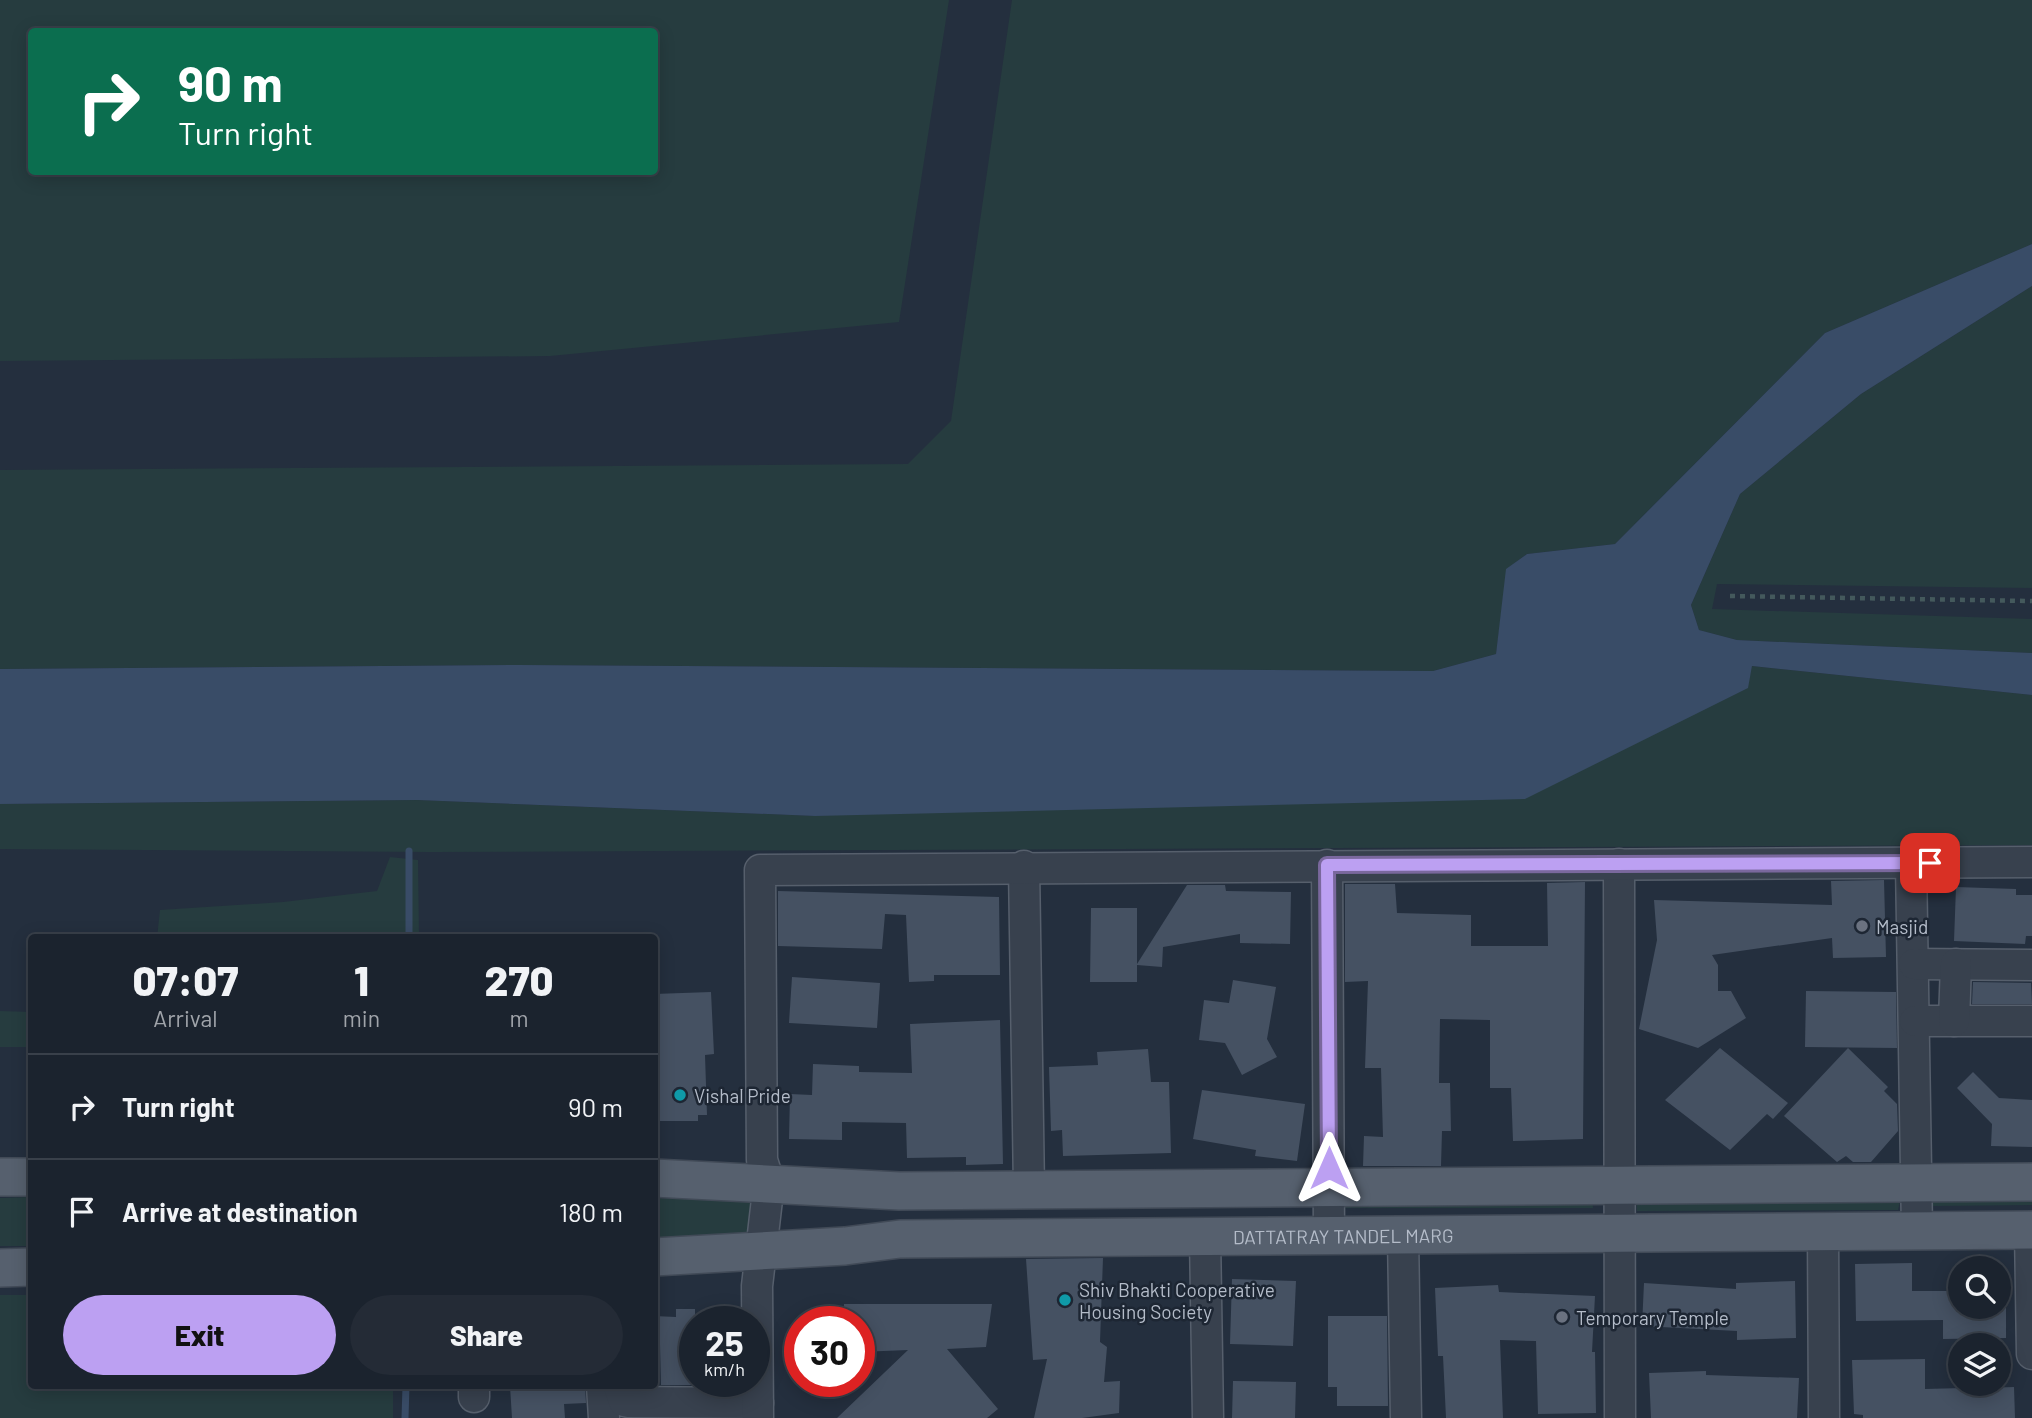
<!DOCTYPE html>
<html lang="en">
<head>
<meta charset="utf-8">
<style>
  body { margin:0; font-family:Barlow,sans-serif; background:#242b36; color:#f1f3f6; height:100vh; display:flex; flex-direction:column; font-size:26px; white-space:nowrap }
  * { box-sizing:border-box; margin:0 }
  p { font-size:23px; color:#a0a4aa }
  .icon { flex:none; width:38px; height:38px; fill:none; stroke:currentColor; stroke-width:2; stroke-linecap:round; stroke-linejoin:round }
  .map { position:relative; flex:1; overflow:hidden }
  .drawer { position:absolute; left:28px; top:934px; width:630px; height:455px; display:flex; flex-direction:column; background:#1b232e; border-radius:7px; box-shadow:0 4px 18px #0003,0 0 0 2px #39404a }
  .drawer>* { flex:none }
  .banner { position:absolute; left:28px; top:28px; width:630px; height:147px; border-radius:7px; box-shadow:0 4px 18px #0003,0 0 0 2px #39404a; background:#0b6e4f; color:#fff; overflow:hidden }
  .buttons { position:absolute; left:1948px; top:1256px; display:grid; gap:14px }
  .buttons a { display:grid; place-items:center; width:63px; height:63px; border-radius:50%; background:#1b232e; box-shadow:0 4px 18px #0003,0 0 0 2px #39404a; font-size:35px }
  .speed { position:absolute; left:679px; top:1306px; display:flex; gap:14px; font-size:35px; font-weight:700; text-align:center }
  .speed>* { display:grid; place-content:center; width:91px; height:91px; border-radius:50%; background:#1b232e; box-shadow:0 4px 18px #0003,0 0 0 2px #39404a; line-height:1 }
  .speed small { font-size:18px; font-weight:400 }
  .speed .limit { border:10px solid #d22; background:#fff; color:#111 }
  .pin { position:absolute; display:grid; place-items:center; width:60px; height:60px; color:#fff; margin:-30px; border-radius:14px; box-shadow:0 4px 10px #0006 }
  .me { position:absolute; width:77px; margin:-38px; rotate:0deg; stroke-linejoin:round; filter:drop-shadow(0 0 5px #0008) }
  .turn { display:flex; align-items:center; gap:24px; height:147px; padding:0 35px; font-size:32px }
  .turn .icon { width:91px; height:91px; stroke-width:2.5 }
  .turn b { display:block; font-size:49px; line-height:60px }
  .eta { display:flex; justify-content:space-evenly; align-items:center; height:119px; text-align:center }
  .eta b { font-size:42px; font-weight:800; line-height:49px }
  .cta { display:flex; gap:14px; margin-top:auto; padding:14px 35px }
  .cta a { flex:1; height:80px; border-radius:42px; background:#bca0f2; color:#111; font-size:28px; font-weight:800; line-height:80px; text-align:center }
  .cta a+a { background:#242b36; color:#f1f3f6 }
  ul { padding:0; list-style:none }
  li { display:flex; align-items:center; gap:21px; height:105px; padding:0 35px; border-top:2px solid #39404a }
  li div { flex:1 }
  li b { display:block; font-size:26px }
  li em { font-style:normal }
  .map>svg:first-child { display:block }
  .green { fill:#263c3f; fill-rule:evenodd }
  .water { fill:#394c67 }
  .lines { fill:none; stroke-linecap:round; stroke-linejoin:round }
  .stream { stroke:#394c67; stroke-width:7 }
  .building { fill:#455162 }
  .minor-casing { stroke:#565f6c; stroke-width:33 }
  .major-casing { stroke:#414a57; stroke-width:40 }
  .path { stroke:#44595c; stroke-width:4.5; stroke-dasharray:5 5; stroke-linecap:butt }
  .minor { stroke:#38414e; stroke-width:30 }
  .major { stroke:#56606e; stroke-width:37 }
  .route-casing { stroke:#7a689d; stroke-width:18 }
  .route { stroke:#bca0f2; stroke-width:12 }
  .worship-dot { fill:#6b7280; stroke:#1d2633; stroke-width:2.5 }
  .culture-dot { fill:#0f9aa8; stroke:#1d2633; stroke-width:2.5 }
  .labels { text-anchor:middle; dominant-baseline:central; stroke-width:5; stroke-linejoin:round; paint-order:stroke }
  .poi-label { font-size:19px; fill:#b4bcc9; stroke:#1d2633; text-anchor:start }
  .street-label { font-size:19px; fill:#b4bcc9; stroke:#1d2633 }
</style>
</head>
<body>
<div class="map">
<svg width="2032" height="1418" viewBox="0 0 2032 1418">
  <rect width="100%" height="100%" fill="#242f3e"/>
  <g class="green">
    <path d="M 0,0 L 949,0 L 899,322 L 550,356 L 0,361 ZM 32,32 L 654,32 L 654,172 L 32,172 Z"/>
    <path d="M 1012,0 L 2032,0 L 2032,244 L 1825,333 L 1615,544 L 1527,554 L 1507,569 L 1496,654 L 1433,671 L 521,665 L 0,669 L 0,470 L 908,464 L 951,421 Z"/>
    <path d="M 2032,286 L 2032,588 L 1717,584 L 1712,609 L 2032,619 L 2032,653 L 1737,640 L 1699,630 L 1691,605 L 1740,494 L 1861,394 Z"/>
    <path d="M 1752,666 L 2032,695 L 2032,845 L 431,852 L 0,849 L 0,804 L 417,800 L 815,816 L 1638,741 L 1747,688 Z"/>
    <path d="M 390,857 L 418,860 L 419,938 L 157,938 L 160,910 L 283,902 L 377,891 Z"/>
    <path d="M 0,1011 L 31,1012 L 31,1047 L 0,1047 Z"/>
    <path d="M 1932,1191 L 2032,1191 L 2032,1205 L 1932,1206 Z"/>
    <path d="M 1592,1192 L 1593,1208 L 1339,1208 L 1341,1196 Z"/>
    <path d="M 1902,1192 L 1898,1210 L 1637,1211 L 1636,1194 Z"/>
    <path d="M 31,1197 L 31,1246 L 0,1246 L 0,1198 Z"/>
    <path d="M 654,1198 L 747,1201 L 759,1207 L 760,1227 L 746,1235 L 655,1238 Z"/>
    <path d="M 0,1295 L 31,1295 L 32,1386 L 393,1386 L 393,1418 L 0,1418 Z"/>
  </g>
  <path class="water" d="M 2032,244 L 2032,286 L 1861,394 L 1740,494 L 1691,605 L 1699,630 L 1737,640 L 2032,653 L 2032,695 L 1752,666 L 1748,688 L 1525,799 L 815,816 L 417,800 L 0,804 L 0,669 L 521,665 L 1433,671 L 1496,654 L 1506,569 L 1527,554 L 1615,544 L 1825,333 Z"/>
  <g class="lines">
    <g class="stream">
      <path d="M 409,938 L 409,851"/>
      <path d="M 405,1418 L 406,1386"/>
    </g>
  </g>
  <g class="building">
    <path d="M 1884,880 L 1886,957 L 1833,958 L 1832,938 L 1712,955 L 1718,965 L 1718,991 L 1731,991 L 1746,1018 L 1698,1048 L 1639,1029 L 1657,940 L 1654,900 L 1832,905 L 1831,881 Z"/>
    <path d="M 1585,882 L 1583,1139 L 1513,1141 L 1511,1088 L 1490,1088 L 1490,1020 L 1440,1019 L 1439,1083 L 1450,1083 L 1451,1131 L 1442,1131 L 1441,1166 L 1363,1166 L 1364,1136 L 1383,1137 L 1381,1068 L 1365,1068 L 1368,981 L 1345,982 L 1345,884 L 1395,884 L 1397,913 L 1471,915 L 1471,946 L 1548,946 L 1547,883 Z"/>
    <path d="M 1187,885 L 1225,885 L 1226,891 L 1291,892 L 1290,944 L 1240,943 L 1240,934 L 1163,947 L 1162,967 L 1137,965 L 1137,982 L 1090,982 L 1091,908 L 1137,908 L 1137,964 Z"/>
    <path d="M 1956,887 L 2016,889 L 2016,895 L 2032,895 L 2032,936 L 2026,936 L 2025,944 L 1954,941 Z"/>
    <path d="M 778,891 L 999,897 L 1000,975 L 934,975 L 934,981 L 909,982 L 906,915 L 885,914 L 882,949 L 778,946 Z"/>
    <path d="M 792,977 L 880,983 L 877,1028 L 789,1023 Z"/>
    <path d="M 1233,980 L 1276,987 L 1267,1039 L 1277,1057 L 1242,1075 L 1225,1043 L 1199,1040 L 1204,1000 L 1229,1003 Z"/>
    <path d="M 1973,982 L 2031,983 L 2032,1004 L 1972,1004 Z"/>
    <path d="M 1806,991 L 1896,992 L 1897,1048 L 1805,1047 Z"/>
    <path d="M 711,992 L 714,1054 L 705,1055 L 707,1115 L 698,1115 L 698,1121 L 654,1121 L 654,994 Z"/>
    <path d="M 1000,1020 L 1003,1164 L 966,1165 L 966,1157 L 907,1158 L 906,1123 L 842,1122 L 842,1140 L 789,1139 L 790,1094 L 812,1095 L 813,1064 L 859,1066 L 859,1072 L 912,1073 L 910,1024 Z"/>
    <path d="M 1720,1048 L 1788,1103 L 1773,1119 L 1767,1114 L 1730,1150 L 1665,1100 Z"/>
    <path d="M 1848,1048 L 1888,1087 L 1884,1091 L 1897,1104 L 1898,1131 L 1871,1162 L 1853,1162 L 1846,1156 L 1837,1162 L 1784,1116 Z"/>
    <path d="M 1148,1049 L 1151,1082 L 1169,1082 L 1171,1153 L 1063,1156 L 1062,1130 L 1051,1131 L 1049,1067 L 1098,1065 L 1097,1052 Z"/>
    <path d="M 1973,1072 L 1999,1098 L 2032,1100 L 2032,1147 L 1991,1146 L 1992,1124 L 1957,1088 Z"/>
    <path d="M 1202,1090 L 1305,1104 L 1297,1161 L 1255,1156 L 1256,1150 L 1193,1139 Z"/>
    <path d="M 1103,1258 L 1100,1342 L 1107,1347 L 1104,1382 L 1120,1381 L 1119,1413 L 1082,1418 L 1034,1418 L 1047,1359 L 1033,1360 L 1026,1259 Z"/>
    <path d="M 1912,1263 L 1912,1291 L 1960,1291 L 1960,1307 L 2006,1307 L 2006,1338 L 1943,1339 L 1943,1320 L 1856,1321 L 1855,1264 Z"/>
    <path d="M 1232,1279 L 1296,1281 L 1293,1346 L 1230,1344 Z"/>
    <path d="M 1795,1281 L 1796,1338 L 1737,1340 L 1737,1331 L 1642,1326 L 1644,1283 L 1736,1289 L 1736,1283 Z"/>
    <path d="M 1498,1285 L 1499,1292 L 1595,1296 L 1592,1352 L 1595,1352 L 1596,1413 L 1538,1414 L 1536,1341 L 1500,1340 L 1503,1418 L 1446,1418 L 1443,1356 L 1438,1356 L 1435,1288 Z"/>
    <path d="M 844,1304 L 992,1304 L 986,1347 L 947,1349 L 998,1409 L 987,1418 L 837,1418 L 908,1350 L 859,1352 L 859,1321 L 843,1321 Z"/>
    <path d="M 676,1309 L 695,1309 L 695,1381 L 710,1381 L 711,1385 L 661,1385 L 660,1345 L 654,1345 L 654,1316 L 676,1317 Z"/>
    <path d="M 1328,1316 L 1387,1316 L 1388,1406 L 1337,1406 L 1337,1387 L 1328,1387 Z"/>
    <path d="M 1925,1359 L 1925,1389 L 1963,1388 L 1963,1384 L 1983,1384 L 1984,1388 L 2014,1387 L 2015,1418 L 1863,1418 L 1863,1415 L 1854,1414 L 1852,1360 Z"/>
    <path d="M 1706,1371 L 1706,1375 L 1799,1378 L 1797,1418 L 1651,1418 L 1649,1373 Z"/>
    <path d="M 1233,1381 L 1296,1382 L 1295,1418 L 1232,1418 Z"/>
    <path d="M 510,1386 L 585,1386 L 586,1403 L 564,1404 L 565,1418 L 512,1418 Z"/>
  </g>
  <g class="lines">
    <g class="minor-casing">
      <g id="minor">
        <path d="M 1911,863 L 1917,1231"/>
        <path d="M 1619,864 L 1620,1418"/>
        <path d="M 1327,865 L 1329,1235"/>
        <path d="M 1024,866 L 1029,1190"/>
        <path d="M 1914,964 L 2032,965"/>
        <path d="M 1915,1021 L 2032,1021"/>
        <path d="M 1954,1021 L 1956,964"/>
        <path d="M 2030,1230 L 2032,1354"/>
        <path d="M 1823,1231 L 1824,1418"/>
        <path d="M 1403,1235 L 1406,1418"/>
        <path d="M 1205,1236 L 1208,1418"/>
        <path d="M 602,1386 L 604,1418"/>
        <path d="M 619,1386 L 624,1401 L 629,1402 L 758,1403"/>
        <path d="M 474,1397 L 474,1386"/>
        <path d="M 758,1418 L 757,1286 L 769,1182 L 762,1160 L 760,870 L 2032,862"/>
      </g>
    </g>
    <g class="major-casing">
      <g id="major">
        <path d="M 0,1177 L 32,1177"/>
        <path d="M 654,1178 L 899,1191 L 2032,1182"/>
        <path id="s1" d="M 654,1257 L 845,1246 L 900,1239 L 2032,1230"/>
        <path d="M 0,1268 L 32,1267"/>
      </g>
    </g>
    <path class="path" d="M 1730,596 L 2032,601"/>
    <use href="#minor" class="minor"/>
    <use href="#major" class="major"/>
  </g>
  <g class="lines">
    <g class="route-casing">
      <path id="route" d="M 1329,1168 L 1327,865 L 1930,863"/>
    </g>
    <use href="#route" class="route"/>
  </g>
  <g class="worship-dot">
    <circle cx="1862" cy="926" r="7"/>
    <circle cx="1562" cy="1317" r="7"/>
  </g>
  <g class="culture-dot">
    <circle cx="680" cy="1095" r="7"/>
    <circle cx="1065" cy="1300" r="7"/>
  </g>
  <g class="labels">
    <g class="poi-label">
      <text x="1876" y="926">Masjid</text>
      <text x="694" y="1095">Vishal Pride</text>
      <text x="1079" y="1289">Shiv Bhakti Cooperative<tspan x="1079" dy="22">Housing Society</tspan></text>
      <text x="1576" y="1317">Temporary Temple</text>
    </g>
    <g class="street-label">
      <text stroke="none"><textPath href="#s1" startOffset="690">DATTATRAY TANDEL MARG</textPath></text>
    </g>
  </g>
</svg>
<div class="buttons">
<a><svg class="icon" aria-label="search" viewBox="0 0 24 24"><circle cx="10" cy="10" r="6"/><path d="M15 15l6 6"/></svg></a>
<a><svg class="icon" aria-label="layers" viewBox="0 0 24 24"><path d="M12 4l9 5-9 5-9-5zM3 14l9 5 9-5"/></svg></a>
</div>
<div class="speed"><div>25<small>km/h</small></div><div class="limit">30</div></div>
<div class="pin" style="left:1930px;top:863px;background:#d93025"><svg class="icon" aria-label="arrive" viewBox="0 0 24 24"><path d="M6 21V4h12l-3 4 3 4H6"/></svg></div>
<svg class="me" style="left:1329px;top:1168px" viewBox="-20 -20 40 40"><path d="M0-17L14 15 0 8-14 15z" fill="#bca0f2" stroke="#fff" stroke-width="4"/></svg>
<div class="banner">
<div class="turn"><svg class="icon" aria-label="right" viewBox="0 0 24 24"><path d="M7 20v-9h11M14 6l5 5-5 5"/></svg><div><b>90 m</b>Turn right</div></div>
</div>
<section class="drawer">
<div class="eta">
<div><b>07:07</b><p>Arrival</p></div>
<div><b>1</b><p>min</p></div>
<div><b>270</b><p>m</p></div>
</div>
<ul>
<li><svg class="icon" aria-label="right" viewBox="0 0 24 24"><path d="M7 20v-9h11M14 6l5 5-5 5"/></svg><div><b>Turn right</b></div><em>90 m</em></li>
<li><svg class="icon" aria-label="arrive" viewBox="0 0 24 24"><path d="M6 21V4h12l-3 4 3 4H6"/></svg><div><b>Arrive at destination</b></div><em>180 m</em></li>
</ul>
<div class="cta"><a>Exit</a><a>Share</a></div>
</section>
</div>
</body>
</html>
